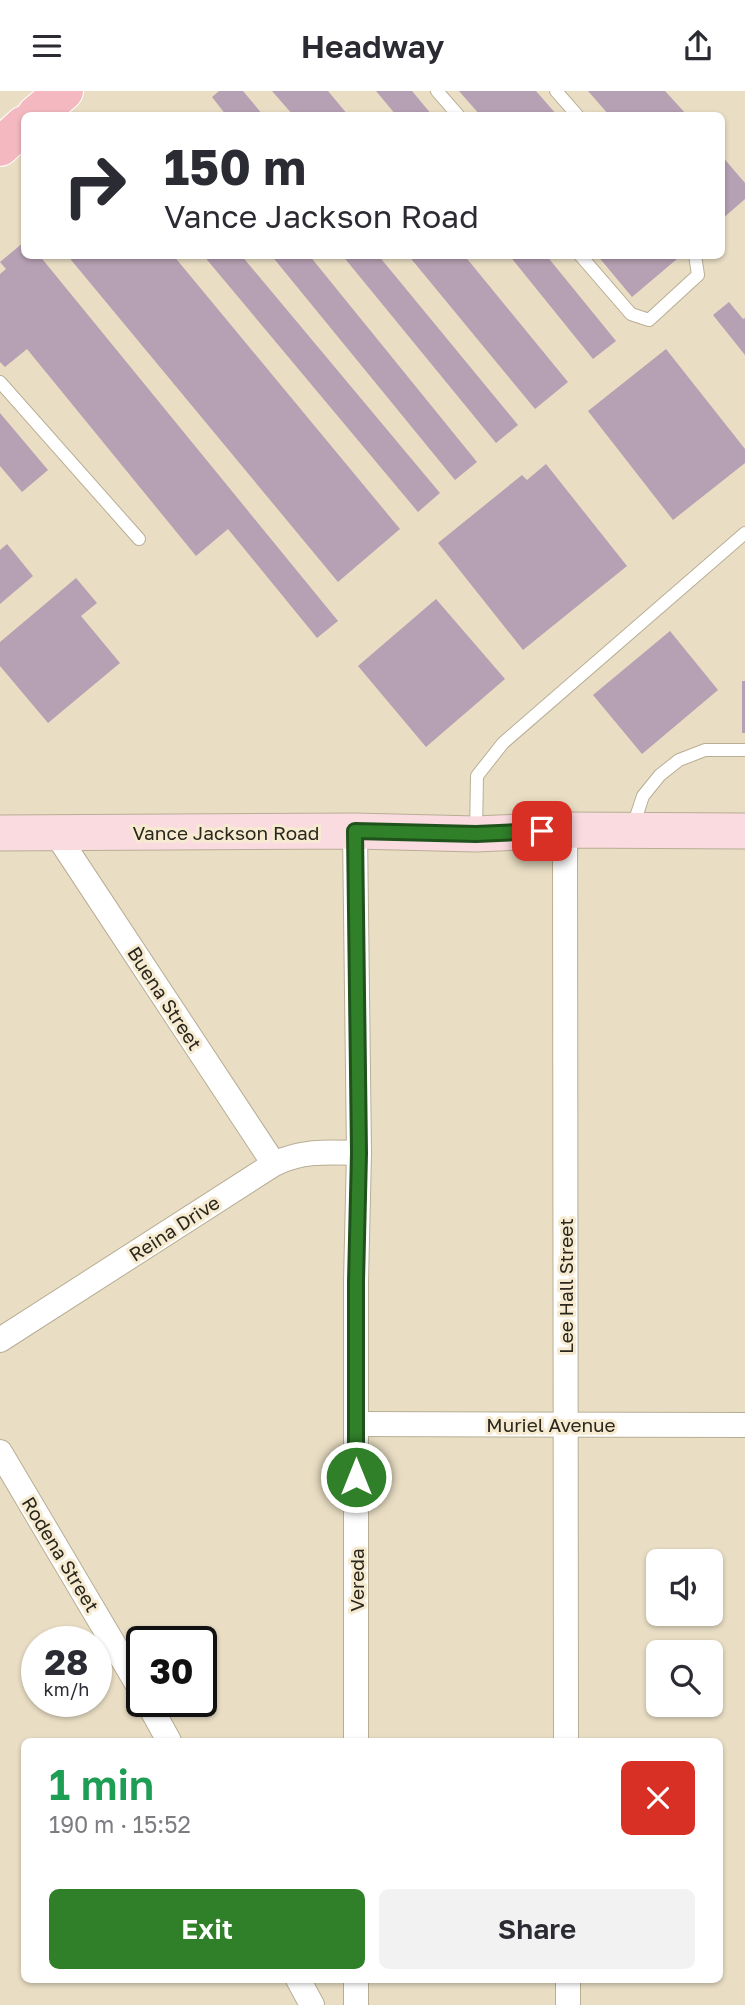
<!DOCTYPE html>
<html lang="en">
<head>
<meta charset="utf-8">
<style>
  body { margin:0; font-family:"Golos Text",sans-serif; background:#f2f2f3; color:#2b2b33; height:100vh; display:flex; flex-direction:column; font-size:26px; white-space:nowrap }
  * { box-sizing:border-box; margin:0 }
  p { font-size:23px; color:#7c7c81 }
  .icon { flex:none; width:38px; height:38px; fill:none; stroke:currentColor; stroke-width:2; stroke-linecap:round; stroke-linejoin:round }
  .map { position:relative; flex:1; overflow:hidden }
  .panel { position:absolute; left:21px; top:1647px; width:702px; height:245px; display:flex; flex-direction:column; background:#fff; border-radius:10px; box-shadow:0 2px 5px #0004 }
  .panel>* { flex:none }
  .hud { position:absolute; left:21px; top:21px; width:704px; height:147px; border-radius:10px; box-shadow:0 2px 5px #0004; background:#fff; color:#2b2b33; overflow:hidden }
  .fabs { position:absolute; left:646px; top:1458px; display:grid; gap:14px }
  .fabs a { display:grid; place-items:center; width:77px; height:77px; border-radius:10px; background:#fff; box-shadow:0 2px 5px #0004; font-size:35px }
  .speed { position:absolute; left:21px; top:1535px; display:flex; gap:14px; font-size:35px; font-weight:700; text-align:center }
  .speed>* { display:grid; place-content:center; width:91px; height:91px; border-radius:50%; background:#fff; box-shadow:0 2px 5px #0004; line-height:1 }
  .speed small { font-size:18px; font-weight:400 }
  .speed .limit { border:4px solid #111; border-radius:10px; background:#fff; color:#111 }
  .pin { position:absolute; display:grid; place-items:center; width:60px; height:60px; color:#fff; margin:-30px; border-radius:14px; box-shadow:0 4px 10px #0006 }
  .me { position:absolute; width:77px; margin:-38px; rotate:0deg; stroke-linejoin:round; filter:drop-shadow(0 0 5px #0008) }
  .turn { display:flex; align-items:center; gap:24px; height:147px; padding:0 28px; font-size:32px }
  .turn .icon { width:91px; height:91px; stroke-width:2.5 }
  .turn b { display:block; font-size:49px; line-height:60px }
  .round { display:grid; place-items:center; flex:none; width:74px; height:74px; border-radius:10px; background:#f2f2f3 }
  .summary { display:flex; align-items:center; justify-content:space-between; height:119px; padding:0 28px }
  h1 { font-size:42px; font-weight:600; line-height:52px; color:#1e9e55 }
  .action { display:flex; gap:14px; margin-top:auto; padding:14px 28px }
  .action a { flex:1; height:80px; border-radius:10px; background:#307f29; color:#fff; font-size:28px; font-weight:600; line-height:80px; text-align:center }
  .action a+a { background:#f2f2f3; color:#2b2b33 }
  header { display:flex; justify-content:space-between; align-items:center; height:91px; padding:0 28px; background:#fff; font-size:32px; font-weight:600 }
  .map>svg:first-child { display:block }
  .building { fill:#b6a0b3 }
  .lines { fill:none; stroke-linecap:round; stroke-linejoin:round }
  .lane-casing { stroke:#b8ae95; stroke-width:14 }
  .street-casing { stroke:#b8ae95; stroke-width:26 }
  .secondary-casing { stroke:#b8ae95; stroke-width:37 }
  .primary-casing { stroke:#fff; stroke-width:40 }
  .lane { stroke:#fff; stroke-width:12 }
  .street { stroke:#fff; stroke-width:24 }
  .secondary { stroke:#f9dbe0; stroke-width:35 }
  .primary { stroke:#f3b8c0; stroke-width:38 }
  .route-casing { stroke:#1f531b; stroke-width:18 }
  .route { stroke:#307f29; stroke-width:12 }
  .labels { text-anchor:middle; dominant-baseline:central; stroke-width:6; stroke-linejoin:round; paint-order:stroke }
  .street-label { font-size:19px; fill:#2b271d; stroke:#f6ebd1 }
</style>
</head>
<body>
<header><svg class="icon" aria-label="menu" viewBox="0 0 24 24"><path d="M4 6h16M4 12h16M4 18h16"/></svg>Headway<svg class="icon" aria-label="share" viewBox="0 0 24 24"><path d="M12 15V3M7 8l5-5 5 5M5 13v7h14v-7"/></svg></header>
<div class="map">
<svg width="745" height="1914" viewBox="0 0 745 1914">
  <rect width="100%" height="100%" fill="#e9dec4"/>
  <g class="building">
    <path d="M 219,0 L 243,0 L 263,24 L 226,24 L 212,6 Z"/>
    <path d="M 272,0 L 328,0 L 348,24 L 293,24 Z"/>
    <path d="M 376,0 L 412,0 L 432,24 L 396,24 Z"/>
    <path d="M 459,0 L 536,0 L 557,24 L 480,24 Z"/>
    <path d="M 588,0 L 665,0 L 687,24 L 609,24 Z"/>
    <path d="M 721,64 L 745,92 L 745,108 L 721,129 Z"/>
    <path d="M 24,151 L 24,164 L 39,164 L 338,530 L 317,547 L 228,438 L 196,465 L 27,258 L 5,276 L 0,271 L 0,183 L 6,178 L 0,171 Z"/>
    <path d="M 67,164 L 173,164 L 400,438 L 338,491 Z"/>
    <path d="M 203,164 L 241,164 L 440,402 L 418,421 Z"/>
    <path d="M 271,164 L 309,164 L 477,371 L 455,389 Z"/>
    <path d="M 342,164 L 378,164 L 518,334 L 496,352 Z"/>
    <path d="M 408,164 L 464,164 L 568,291 L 535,318 Z"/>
    <path d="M 509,164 L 546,164 L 616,250 L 593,268 Z"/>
    <path d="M 597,164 L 674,164 L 677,168 L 632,206 Z"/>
    <path d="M 729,211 L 743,228 L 745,227 L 745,264 L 713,224 Z"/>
    <path d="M 666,258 L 745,358 L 745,372 L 673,429 L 588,320 Z"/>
    <path d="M 0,322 L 48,379 L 22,401 L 0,375 Z"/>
    <path d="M 546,373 L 627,475 L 523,559 L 438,452 L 522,384 L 527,389 Z"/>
    <path d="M 7,453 L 33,485 L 0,513 L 0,459 Z"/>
    <path d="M 76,487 L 97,512 L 81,525 L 120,572 L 48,632 L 0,575 L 0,551 Z"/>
    <path d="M 436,508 L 505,588 L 426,656 L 358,575 Z"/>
    <path d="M 670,540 L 718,599 L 642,663 L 593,604 Z"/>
    <rect x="742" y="590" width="3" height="52"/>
  </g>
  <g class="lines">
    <g class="lane-casing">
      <g id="lane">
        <path d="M 437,0 L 458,24"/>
        <path d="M 556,0 L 577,24"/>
        <path d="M 580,164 L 631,223 L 649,229 L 698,184 L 695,164"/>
        <path d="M 0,291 L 139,448"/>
        <path d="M 632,738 L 643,705 L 660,684 L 679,669 L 705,659 L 745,659"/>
        <path d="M 476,742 L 477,685 L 503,652 L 745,442"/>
      </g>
    </g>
    <g class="street-casing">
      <g id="street">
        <path d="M 565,739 L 566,1650"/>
        <path d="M 355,740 L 359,1062 L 356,1191 L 356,1650"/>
        <path d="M 55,741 L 274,1073"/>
        <path d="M 0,1249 L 274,1073 C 302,1059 329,1061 359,1062"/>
        <path d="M 356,1333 L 745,1334"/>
        <path d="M 0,1361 L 142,1601"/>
        <path d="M 147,1610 L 169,1650"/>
        <path d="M 298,1888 L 312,1914"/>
        <path d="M 568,1888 L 568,1914"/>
        <path d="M 356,1914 L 356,1888"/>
      </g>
    </g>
    <g class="secondary-casing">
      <path id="secondary" d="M 0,742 L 355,740 L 476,743 L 565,739 L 745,740"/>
    </g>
    <g class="primary-casing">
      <g id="primary">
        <path d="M 36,24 L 64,0"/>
        <path d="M 0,56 L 24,34"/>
      </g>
    </g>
    <use href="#lane" class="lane"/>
    <use href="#street" class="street"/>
    <use href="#secondary" class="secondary"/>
    <use href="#primary" class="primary"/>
  </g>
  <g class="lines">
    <g class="route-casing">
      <path id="route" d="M 356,1386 L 356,1191 L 359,1062 L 355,740 L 476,743 L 542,740"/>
    </g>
    <use href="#route" class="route"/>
  </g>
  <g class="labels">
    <g class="street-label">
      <text x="226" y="741">Vance Jackson Road</text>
      <text transform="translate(165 907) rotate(57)">Buena Street</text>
      <text transform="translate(174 1137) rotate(-33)">Reina Drive</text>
      <text transform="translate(565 1195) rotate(-90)">Lee Hall Street</text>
      <text x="551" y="1333">Muriel Avenue</text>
      <text transform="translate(61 1463) rotate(59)">Rodena Street</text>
      <text transform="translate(356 1489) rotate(-90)">Vereda</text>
    </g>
  </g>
</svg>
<div class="fabs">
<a><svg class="icon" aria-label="sound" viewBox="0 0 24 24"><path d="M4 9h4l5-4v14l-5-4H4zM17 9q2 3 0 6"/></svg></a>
<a><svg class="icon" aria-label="search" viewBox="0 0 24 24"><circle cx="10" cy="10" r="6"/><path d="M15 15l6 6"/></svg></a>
</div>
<div class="speed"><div>28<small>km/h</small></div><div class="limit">30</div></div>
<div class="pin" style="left:542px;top:740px;background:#d93025"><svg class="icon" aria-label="arrive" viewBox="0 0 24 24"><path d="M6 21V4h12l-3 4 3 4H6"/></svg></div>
<svg class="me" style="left:356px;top:1386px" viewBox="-20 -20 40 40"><circle r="17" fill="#307f29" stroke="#fff" stroke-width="3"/><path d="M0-11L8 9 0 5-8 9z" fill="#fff"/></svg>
<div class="hud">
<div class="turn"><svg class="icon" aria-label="right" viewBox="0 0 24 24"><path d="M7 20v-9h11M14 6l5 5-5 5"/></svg><div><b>150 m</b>Vance Jackson Road</div></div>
</div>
<section class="panel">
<div class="summary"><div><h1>1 min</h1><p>190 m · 15:52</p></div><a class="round" style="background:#d93025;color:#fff"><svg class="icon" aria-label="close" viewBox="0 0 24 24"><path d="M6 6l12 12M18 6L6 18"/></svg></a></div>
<div class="action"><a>Exit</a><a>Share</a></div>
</section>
</div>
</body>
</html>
